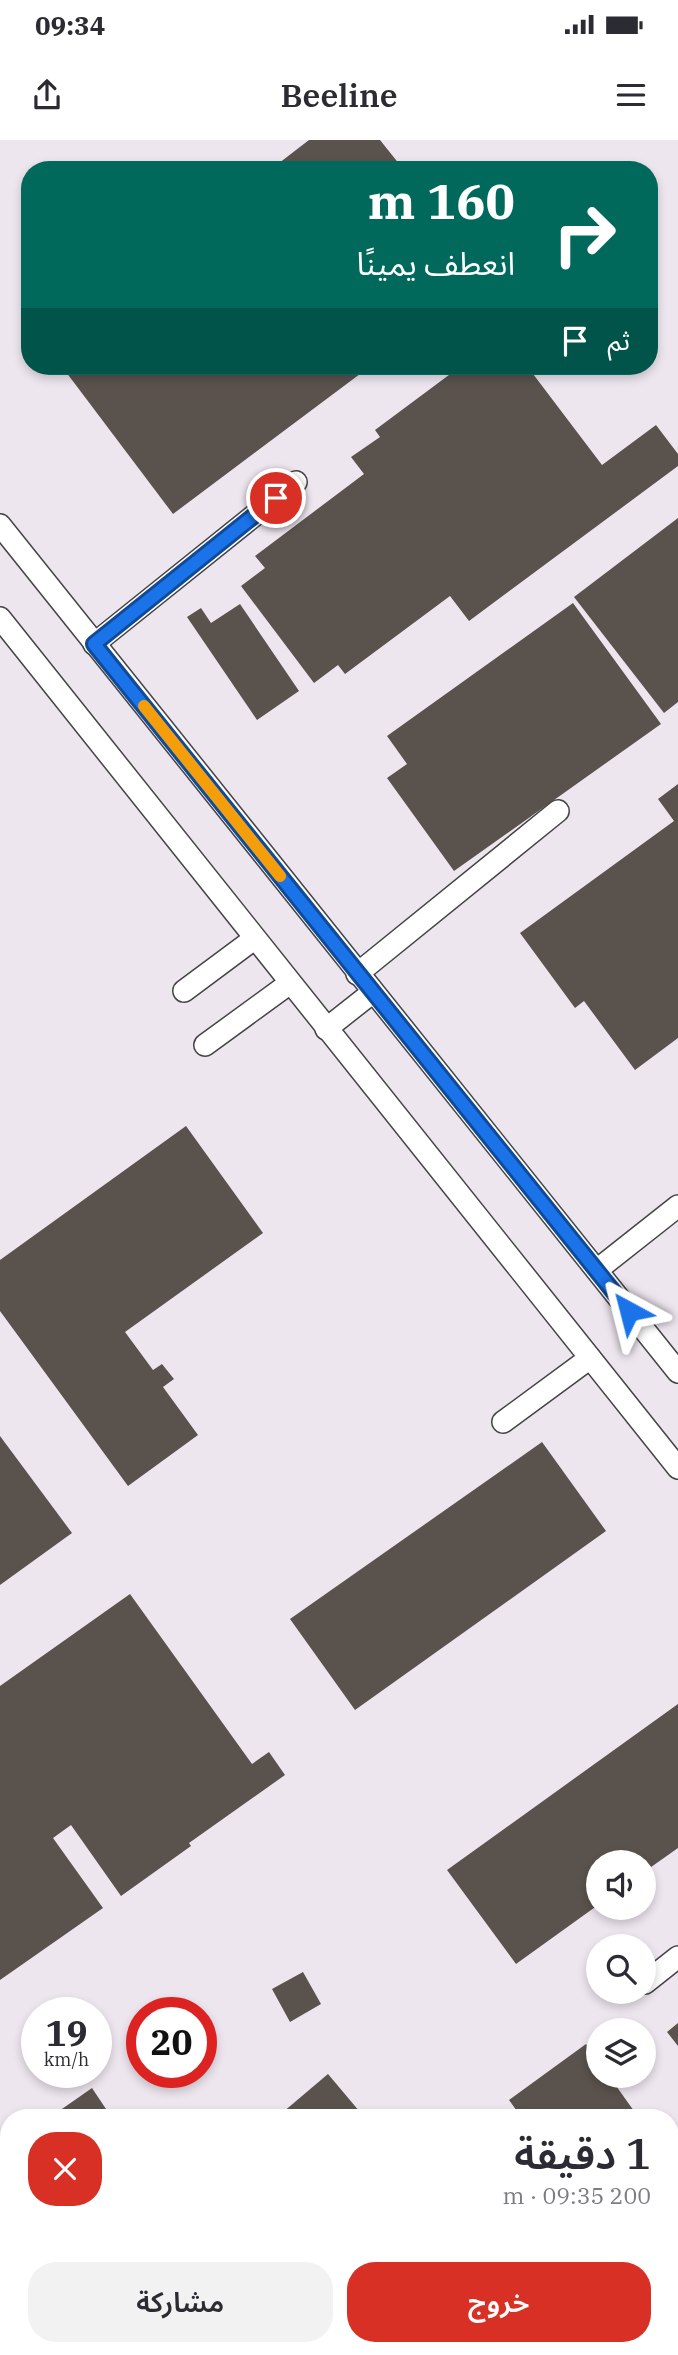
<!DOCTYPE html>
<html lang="ar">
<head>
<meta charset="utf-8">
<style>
  body { margin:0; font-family:"IBM Plex Serif","Noto Sans Arabic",serif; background:#f2f2f3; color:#2b2b33; direction:rtl; height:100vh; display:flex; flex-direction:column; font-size:26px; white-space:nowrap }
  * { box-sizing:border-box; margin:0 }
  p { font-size:23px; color:#7c7c81 }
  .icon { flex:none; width:38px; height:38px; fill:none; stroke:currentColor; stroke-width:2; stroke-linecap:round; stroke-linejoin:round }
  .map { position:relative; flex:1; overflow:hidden; direction:ltr }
  .details { position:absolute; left:0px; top:1969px; width:679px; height:247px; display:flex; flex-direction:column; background:#fff; border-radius:28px 28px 0 0; box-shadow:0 4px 10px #0003; direction:rtl }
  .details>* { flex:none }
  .hud { position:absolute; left:21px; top:21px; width:637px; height:214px; border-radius:28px; box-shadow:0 4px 10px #0003; direction:rtl; background:#00695c; color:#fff; overflow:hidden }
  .tools { position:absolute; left:586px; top:1710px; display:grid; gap:14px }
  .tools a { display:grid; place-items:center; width:70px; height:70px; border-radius:50%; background:#fff; box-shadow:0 4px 10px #0003; font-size:35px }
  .speed { position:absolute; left:21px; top:1857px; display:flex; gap:14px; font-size:35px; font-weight:700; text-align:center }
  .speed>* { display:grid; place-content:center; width:91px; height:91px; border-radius:50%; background:#fff; box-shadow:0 4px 10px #0003; line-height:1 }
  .speed small { font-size:18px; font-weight:400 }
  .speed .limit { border:10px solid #d22; background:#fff; color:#111 }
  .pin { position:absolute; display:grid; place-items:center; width:60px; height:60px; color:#fff; margin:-30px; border:4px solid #fff; border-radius:50%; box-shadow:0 2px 7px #0007 }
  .me { position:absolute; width:77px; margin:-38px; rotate:322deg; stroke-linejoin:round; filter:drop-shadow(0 0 5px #0008) }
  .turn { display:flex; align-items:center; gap:24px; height:147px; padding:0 28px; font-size:32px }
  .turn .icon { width:91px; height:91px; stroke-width:2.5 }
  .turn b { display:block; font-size:49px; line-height:60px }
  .then { display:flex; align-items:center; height:66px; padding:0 28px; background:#0003; gap:14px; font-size:26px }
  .round { display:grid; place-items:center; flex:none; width:74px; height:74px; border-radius:28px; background:#f2f2f3 }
  .head { display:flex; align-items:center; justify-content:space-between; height:119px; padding:0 28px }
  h1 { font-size:42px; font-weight:600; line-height:52px }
  .cta { display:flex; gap:14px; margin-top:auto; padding:14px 28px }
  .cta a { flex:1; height:80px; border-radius:28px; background:#d93025; color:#fff; font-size:28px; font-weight:600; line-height:80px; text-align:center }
  .cta a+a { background:#f2f2f3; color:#2b2b33 }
  .status { display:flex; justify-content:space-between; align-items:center; height:49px; padding:0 35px; background:#fff; direction:ltr }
  .status svg { height:19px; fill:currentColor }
  header { display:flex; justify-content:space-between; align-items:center; height:91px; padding:0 28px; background:#fff; font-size:32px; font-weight:600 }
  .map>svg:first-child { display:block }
  .industrial { fill:#eee6ef; fill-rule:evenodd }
  .building { fill:#5a524d }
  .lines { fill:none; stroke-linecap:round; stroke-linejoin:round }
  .service-casing { stroke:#444; stroke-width:24 }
  .service { stroke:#fff; stroke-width:21 }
  .route-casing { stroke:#114b97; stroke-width:18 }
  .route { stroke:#1a73e8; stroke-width:12 }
  .slow { stroke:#f59e0b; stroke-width:12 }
</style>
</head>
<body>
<div class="status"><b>09:34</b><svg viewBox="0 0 49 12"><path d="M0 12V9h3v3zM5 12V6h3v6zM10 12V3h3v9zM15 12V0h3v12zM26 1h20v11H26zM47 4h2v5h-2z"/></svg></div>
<header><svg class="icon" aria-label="menu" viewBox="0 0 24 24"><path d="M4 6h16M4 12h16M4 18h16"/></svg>Beeline<svg class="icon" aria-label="share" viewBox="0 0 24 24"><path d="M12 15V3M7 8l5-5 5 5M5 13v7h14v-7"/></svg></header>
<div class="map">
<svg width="678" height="2215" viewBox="0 0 678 2215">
  <rect width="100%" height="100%" fill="#fffdf5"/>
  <path class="industrial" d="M 0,0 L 678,0 L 678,2215 L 0,2215 ZM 30,30 L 649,30 L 649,226 L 30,226 ZM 598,1722 L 644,1722 L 644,1768 L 598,1768 ZM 598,1806 L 644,1806 L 644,1852 L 598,1852 ZM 37,1872 L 96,1872 L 96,1932 L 37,1932 ZM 142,1872 L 201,1872 L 201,1932 L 142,1932 ZM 598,1890 L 644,1890 L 644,1936 L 598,1936 ZM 9,1978 L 670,1978 L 670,2207 L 9,2207 Z"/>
  <g class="building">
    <path d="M 309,0 L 380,0 L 404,30 L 270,30 Z"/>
    <path d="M 74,226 L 366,226 L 368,228 L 173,374 L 66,232 Z"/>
    <path d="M 461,226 L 527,226 L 602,325 L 656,285 L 678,314 L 678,326 L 469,481 L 450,456 L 345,534 L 338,525 L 314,543 L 241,446 L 265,428 L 255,416 L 364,334 L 351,317 L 380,297 L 375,290 Z"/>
    <path d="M 678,378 L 678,562 L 664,573 L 574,457 Z"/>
    <path d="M 573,463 L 661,584 L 454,731 L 387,638 L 407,624 L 387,596 Z"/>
    <path d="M 240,464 L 299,551 L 257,580 L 187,477 L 201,468 L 211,483 Z"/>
    <path d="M 678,644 L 678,898 L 635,930 L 584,861 L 575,868 L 520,793 L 674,681 L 658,659 Z"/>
    <path d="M 186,986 L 263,1093 L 125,1192 L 153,1230 L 162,1224 L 174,1239 L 163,1247 L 198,1295 L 128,1346 L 0,1171 L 0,1120 Z"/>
    <path d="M 0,1296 L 72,1393 L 0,1445 Z"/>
    <path d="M 542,1302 L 606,1391 L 355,1570 L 290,1479 Z"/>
    <path d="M 130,1454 L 252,1624 L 269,1612 L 285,1635 L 189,1703 L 191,1706 L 121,1756 L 71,1685 L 53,1698 L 103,1768 L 0,1840 L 0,1546 Z"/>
    <path d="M 678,1564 L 678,1708 L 644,1732 L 644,1722 L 598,1722 L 598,1765 L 516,1824 L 447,1730 Z"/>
    <path d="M 303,1832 L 321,1864 L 290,1882 L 272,1849 Z"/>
    <path d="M 678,1883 L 678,1906 L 667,1892 Z"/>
    <path d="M 586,1904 L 598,1922 L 598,1936 L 609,1936 L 639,1978 L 522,1978 L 509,1960 Z"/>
    <path d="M 328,1934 L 365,1978 L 276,1978 Z"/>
    <path d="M 92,1948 L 112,1978 L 49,1978 Z"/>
    <path d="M 670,2021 L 678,2031 L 678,2215 L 658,2215 L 652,2207 L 670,2207 Z"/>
  </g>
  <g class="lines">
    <g class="service-casing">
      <g id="service">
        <path d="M 0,385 L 678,1232"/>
        <path d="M 0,478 L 678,1328"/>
        <path d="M 94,504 L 296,342"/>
        <path d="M 357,834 L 558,671"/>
        <path d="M 184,851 L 254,799"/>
        <path d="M 326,889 L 373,852"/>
        <path d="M 205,905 L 290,843"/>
        <path d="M 597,1130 L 678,1066"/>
        <path d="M 503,1282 L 590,1218"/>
        <path d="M 645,1843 L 678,1817"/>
        <path d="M 0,2089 L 9,2100"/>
        <path d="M 92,2207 L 98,2215"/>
      </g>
    </g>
    <use href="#service" class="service"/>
  </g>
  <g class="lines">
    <g class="route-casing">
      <path id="route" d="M 276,358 L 94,504 L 629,1171"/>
    </g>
    <use href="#route" class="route"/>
    <path class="slow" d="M 144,566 L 280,736"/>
  </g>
</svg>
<div class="tools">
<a><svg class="icon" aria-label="sound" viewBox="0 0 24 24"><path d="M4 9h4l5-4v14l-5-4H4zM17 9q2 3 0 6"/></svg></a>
<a><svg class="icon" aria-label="search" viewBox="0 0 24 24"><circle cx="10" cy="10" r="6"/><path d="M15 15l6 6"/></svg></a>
<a><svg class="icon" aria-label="layers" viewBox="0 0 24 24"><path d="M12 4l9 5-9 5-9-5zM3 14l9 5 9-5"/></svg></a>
</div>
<div class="speed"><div>19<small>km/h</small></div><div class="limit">20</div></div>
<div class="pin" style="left:276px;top:358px;background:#d93025"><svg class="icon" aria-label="arrive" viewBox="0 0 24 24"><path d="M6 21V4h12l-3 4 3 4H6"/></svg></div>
<svg class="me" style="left:629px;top:1171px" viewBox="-20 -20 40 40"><path d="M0-17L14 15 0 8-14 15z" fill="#1a73e8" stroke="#fff" stroke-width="4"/></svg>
<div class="hud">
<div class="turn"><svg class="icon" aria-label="right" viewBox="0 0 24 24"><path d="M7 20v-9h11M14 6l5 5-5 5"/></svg><div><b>160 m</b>انعطف يمينًا</div></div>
<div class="then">ثم<svg class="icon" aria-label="arrive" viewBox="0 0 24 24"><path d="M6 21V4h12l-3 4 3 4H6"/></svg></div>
</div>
<section class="details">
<div class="head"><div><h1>1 دقيقة</h1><p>200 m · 09:35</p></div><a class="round" style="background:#d93025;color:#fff"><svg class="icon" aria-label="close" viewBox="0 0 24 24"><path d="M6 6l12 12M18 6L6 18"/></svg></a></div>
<div class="cta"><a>خروج</a><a>مشاركة</a></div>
</section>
</div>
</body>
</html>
